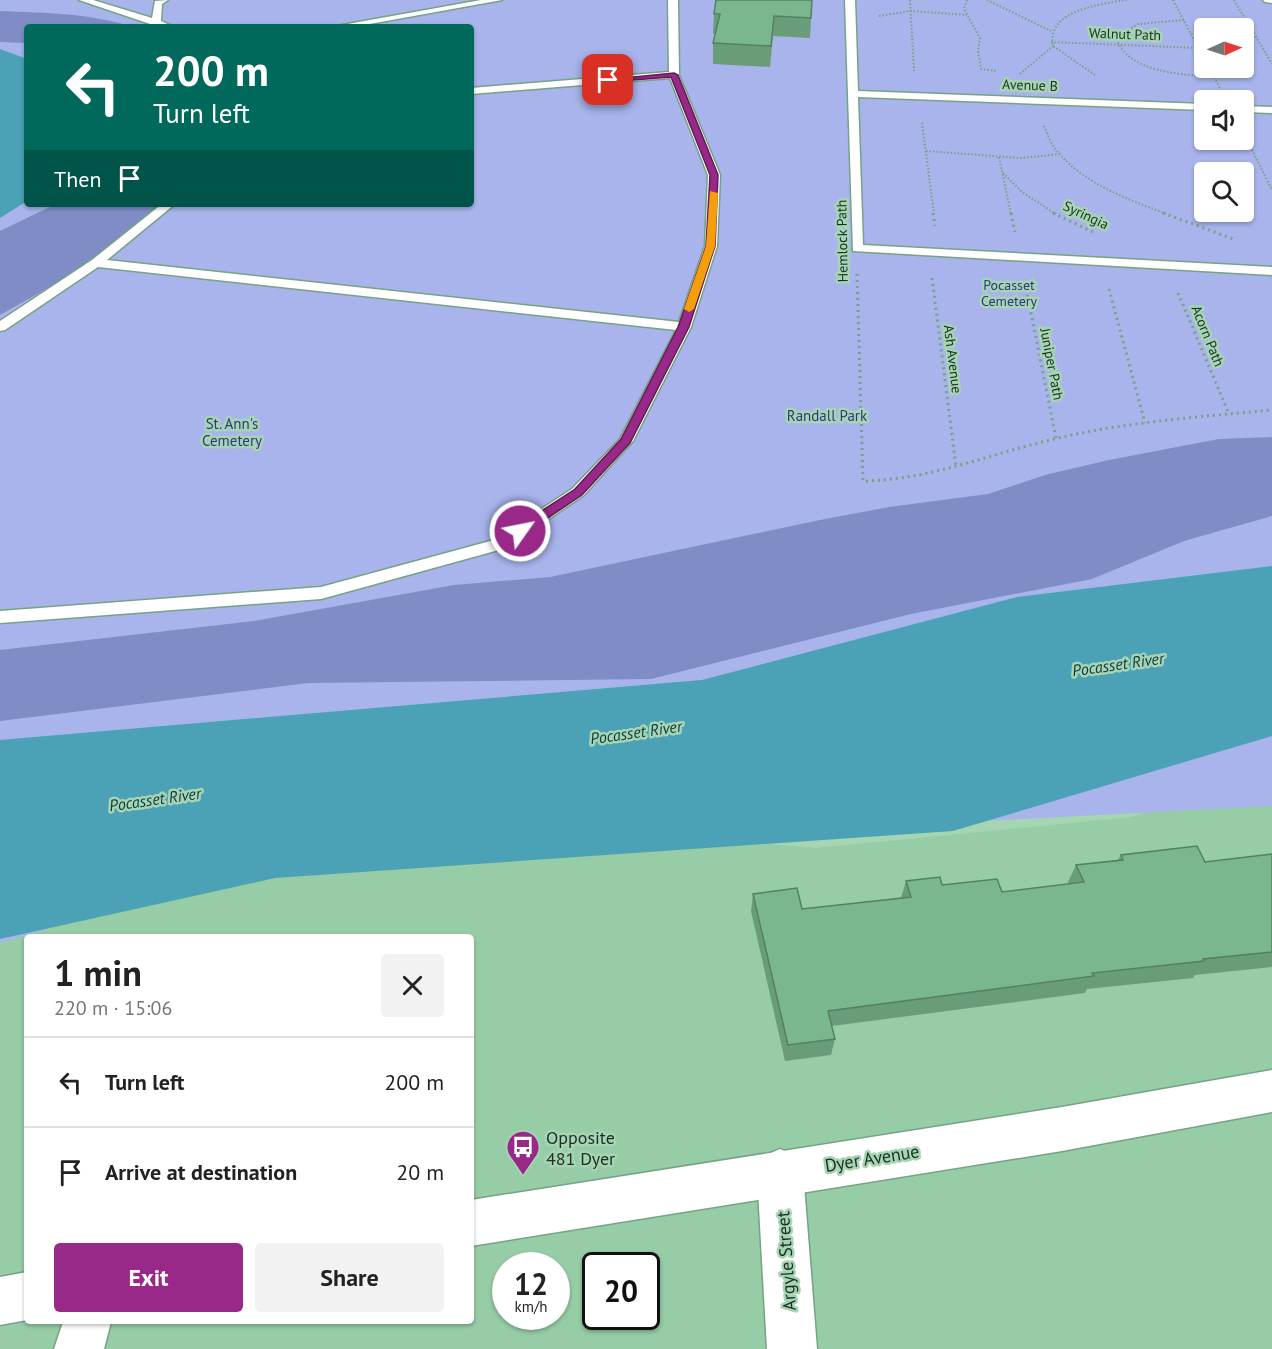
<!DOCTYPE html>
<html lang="en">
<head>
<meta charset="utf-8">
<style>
  body { margin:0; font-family:"PT Sans",sans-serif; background:#f2f2f2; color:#222; height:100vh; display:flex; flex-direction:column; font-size:22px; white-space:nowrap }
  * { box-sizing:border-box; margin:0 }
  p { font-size:20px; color:#767676 }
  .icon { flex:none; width:33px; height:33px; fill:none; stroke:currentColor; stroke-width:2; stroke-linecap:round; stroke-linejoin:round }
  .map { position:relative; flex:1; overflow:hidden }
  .sheet { position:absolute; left:24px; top:934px; width:450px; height:390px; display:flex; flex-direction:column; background:#fff; border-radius:6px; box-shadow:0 2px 4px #0004 }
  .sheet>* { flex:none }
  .banner { position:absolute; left:24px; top:24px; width:450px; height:183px; border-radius:6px; box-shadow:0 2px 4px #0004; background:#00695c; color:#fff; overflow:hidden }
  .needle { width:39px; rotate:87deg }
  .fabs { position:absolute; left:1194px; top:18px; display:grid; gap:12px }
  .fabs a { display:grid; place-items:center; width:60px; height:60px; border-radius:6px; background:#fff; box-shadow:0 2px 4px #0004; font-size:30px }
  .speed { position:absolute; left:492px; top:1252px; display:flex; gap:12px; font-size:30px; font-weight:700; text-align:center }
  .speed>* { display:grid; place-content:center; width:78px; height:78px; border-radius:50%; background:#fff; box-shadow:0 2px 4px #0004; line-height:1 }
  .speed small { font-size:15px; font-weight:400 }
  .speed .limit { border:3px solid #111; border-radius:9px; background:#fff; color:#111 }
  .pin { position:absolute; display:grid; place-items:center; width:51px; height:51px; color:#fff; margin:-26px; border-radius:12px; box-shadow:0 3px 9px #0006 }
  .me { position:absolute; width:66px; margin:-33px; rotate:57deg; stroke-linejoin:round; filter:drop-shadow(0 0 4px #0008) }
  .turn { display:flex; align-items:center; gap:21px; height:126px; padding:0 30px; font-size:27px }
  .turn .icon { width:78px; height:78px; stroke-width:2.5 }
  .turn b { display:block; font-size:42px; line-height:51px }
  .then { display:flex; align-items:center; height:57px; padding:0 30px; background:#0003; gap:12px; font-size:22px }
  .round { display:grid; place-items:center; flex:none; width:63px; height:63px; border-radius:6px; background:#f2f2f2 }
  .summary { display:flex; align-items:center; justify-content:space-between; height:102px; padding:0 30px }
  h1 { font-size:36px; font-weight:600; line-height:45px }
  .button { display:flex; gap:12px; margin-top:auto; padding:12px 30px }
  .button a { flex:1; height:69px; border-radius:6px; background:#982988; color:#fff; font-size:24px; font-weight:600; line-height:69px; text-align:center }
  .button a+a { background:#f2f2f2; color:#222 }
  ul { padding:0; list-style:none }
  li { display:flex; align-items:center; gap:18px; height:90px; padding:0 30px; border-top:2px solid #e0e0e0 }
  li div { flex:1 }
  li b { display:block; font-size:22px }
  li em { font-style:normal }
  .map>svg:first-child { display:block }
  .built { fill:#96cca6; fill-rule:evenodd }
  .green { fill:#a8b4eb; fill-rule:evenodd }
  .forest { fill:#7f8cc6 }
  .water { fill:#4ba2b6 }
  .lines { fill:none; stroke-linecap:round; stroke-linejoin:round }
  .lane-casing { stroke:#75a383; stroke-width:3 }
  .street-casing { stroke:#75a383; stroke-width:3 }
  .secondary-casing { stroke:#75a383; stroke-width:3 }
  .path-far1 { stroke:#7aa085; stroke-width:2; stroke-dasharray:1.5 2; stroke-linecap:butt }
  .path { stroke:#7aa085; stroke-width:3; stroke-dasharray:2 4; stroke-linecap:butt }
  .lane { fill:#fff; fill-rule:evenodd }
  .street { fill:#fff; fill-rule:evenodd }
  .secondary { fill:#fff; fill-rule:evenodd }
  .wall { fill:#699d7a }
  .building { fill:#7ab78e; stroke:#558063; stroke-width:1.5 }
  .route { fill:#982988; stroke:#631b58; stroke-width:1.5 }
  .slow { fill:#f59e0b }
  .labels { text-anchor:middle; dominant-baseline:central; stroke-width:5; stroke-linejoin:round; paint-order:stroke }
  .far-street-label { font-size:14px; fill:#1c2f22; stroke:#a6d5b4 }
  .far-park-label { font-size:14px; fill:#2f377d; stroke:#a6d5b4 }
  .park-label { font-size:15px; fill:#2f377d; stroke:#a6d5b4 }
  .water-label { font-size:16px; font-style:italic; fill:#0e3840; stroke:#a6d5b4 }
  .near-poi-label { font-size:18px; fill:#1c2f22; stroke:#a6d5b4; text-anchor:start }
  .near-street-label { font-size:18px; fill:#1c2f22; stroke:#a6d5b4 }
</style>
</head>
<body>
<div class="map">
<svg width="1272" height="1349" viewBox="0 0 1272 1349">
  <rect width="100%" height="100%" fill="#a6d5b4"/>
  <path class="built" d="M 1272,755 L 1272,1349 L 0,1349 L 0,935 L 194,882 L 670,836 L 816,848 L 1132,817 L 1259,771 ZM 27,938 L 471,938 L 471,1322 L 27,1322 ZM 506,1266 L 556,1266 L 556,1317 L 506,1317 ZM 596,1266 L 646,1266 L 646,1317 L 596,1317 Z"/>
  <path class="green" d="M 0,0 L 1272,0 L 1272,806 L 293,857 L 0,943 ZM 27,27 L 471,27 L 471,204 L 27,204 ZM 1204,28 L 1244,28 L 1244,68 L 1204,68 ZM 1204,100 L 1244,100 L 1244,140 L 1204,140 ZM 1204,172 L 1244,172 L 1244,212 L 1204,212 Z"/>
  <g class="forest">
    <path d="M 0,11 C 46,13 89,13 133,27 L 27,27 L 27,43 L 0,42 Z"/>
    <path d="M 56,204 L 165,204 L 101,258 L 0,315 L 0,231 Z"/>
    <path d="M 1272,437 L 1272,516 L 1184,541 L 1092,579 L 911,614 L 651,679 L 308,683 L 0,721 L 0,650 L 254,621 L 454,585 L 550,577 L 820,520 L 889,507 L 988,494 L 1045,475 L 1109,460 L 1219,439 Z"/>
  </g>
  <g class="water">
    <path d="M 0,49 L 27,59 L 27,201 L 0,218 Z"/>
    <path d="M 1272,566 L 1272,736 L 953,831 L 275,878 L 0,939 L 0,740 L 702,680 L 1017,597 Z"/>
  </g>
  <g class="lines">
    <g class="lane-casing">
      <g id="lane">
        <path d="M 79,0 L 93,0 L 152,18 L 155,1 L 168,0 L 162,4 L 161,21 L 174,27 L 159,27 Z"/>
        <path d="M 481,0 L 502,0 L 353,27 L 331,27 Z"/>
        <path d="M 668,0 L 678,0 L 679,75 L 720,175 L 717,246 L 691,327 L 633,441 L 584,495 L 506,548 L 321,599 L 0,623 L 0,611 L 321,587 L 494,540 L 572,489 L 620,439 L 676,330 L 98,267 L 5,330 L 0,331 L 0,321 L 92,260 L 162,204 L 175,204 L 107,260 L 679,322 L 705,246 L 708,175 L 670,78 L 471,94 L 471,88 L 669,72 Z"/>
        <path d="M 845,0 L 855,0 L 858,91 L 1204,104 L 1204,110 L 858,97 L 863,245 L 1272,267 L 1272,275 L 853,251 Z"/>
        <path d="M 1263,0 L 1272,0 L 1272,3 L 1265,2 Z"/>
        <path d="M 1244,106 L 1272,107 L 1272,113 L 1244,112 Z"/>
      </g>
    </g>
    <g class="street-casing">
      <g id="street">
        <path d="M 780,1149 L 796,1156 L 803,1172 L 817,1349 L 767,1349 L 757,1172 L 764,1156 Z"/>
        <path d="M 63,1322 L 111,1322 L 104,1349 L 54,1349 Z"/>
      </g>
    </g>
    <g class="secondary-casing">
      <g id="secondary">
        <path d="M 1272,1070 L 1272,1112 L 1062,1151 L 471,1246 L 471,1200 L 1062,1107 Z"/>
        <path d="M 27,1272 L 27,1320 L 0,1325 L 0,1277 Z"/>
      </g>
    </g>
    <g class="path-far1">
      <path d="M 910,0 L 914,71"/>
      <path d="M 967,0 L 964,9 L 980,38 L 978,51 L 981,69 L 997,71"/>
      <path d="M 987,0 L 1051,31"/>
      <path d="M 1173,0 L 1204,59"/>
      <path d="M 1234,0 L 1272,64"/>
      <path d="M 879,16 L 910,11 L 967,15"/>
      <path d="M 1184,20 L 1138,24 L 1116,38 C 1129,74 1182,74 1214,77"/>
      <path d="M 1051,42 L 1199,48"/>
      <path d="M 1209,68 L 1220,88"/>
      <path d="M 1020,74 L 1053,46"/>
      <path d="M 1095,75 L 1053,46 C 1046,10 1101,4 1127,0"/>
      <path d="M 922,123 L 934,214"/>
      <path d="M 1044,126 C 1047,133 1050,141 1054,147 C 1079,182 1129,200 1167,214"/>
      <path d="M 1244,134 L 1272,190"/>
      <path d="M 926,151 L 1021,158 L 1060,154"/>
      <path d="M 999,157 L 1011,214"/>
      <path d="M 1003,173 L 1022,192 L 1056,214"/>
    </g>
    <g class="path">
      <path d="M 933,213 L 935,226"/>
      <path d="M 1011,213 L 1015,232"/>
      <path d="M 1053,213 L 1095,233"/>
      <path d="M 1163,213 L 1236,240"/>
      <path d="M 857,274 L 863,481 C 929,480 987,455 1050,440 C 1123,422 1198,417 1272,410"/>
      <path d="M 932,278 L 956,466"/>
      <path d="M 1025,283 L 1056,438"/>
      <path d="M 1109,289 L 1145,423"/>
      <path d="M 1178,293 L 1229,414"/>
    </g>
    <use href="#lane" class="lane"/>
    <use href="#street" class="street"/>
    <use href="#secondary" class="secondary"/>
  </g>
  <g class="wall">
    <path d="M 714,14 L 811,18 L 810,38 L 773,36 L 770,67 L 713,64 L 713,43 L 716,34 L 713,34 Z"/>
    <path d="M 1272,854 L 1272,967 L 1195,975 L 1193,978 L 1087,989 L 1085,993 L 832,1026 L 835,1039 L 831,1055 L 785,1061 L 751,911 L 753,894 L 802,909 L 901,898 L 906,881 L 1002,892 L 1069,884 L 1068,882 L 1076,865 L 1118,860 L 1121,855 L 1205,862 Z"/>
  </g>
  <g class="building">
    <path d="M 716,0 L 812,0 L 811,18 L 774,16 L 771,46 L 713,43 L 720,14 L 714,14 Z"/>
    <path d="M 1197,846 L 1205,862 L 1272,854 L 1272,952 L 1203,959 L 1204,961 L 1092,973 L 1094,976 L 828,1011 L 835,1039 L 788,1045 L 753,894 L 797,888 L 802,909 L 911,897 L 906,881 L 940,877 L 942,885 L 997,879 L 1002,892 L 1084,882 L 1076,865 L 1123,860 L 1121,855 Z"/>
  </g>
  <path class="route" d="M 674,73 L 678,75 L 718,175 L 715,246 L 689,327 L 630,443 L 582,495 L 524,534 L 515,534 L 515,528 L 574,490 L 621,439 L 678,327 L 706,246 L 710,175 L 671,77 L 608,82 L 604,80 Z"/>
  <path class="slow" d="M 710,191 L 718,193 L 715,246 L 694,309 L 689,312 L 684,309 L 706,246 Z"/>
  <defs>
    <g id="bus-pin" transform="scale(1.725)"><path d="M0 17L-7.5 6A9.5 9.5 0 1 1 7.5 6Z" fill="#982988" stroke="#a6d5b4"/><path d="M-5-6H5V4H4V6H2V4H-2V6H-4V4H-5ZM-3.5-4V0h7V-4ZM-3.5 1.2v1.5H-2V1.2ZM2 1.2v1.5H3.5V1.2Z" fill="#fff"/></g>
  </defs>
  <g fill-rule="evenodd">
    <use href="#bus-pin" x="523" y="1147"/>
  </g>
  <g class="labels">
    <g class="far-street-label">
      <text transform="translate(1125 34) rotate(2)">Walnut Path</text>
      <text transform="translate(1030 85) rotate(2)">Avenue B</text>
      <text transform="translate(1086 215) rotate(25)">Syringia</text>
      <text transform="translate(842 241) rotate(-91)">Hemlock Path</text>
      <text transform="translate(1208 336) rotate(68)">Acorn Path</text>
      <text transform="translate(953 359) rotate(83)">Ash Avenue</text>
      <text transform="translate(1052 364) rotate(79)">Juniper Path</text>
    </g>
    <g class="far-park-label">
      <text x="1009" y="285">Pocasset<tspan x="1009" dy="16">Cemetery</tspan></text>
    </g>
    <g class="park-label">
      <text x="827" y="415">Randall Park</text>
      <text x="232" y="423">St. Ann's<tspan x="232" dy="17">Cemetery</tspan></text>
    </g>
    <g class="water-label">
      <text transform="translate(1118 664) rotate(-8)">Pocasset River</text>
      <text transform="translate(636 732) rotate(-8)">Pocasset River</text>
      <text transform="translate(155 799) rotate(-8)">Pocasset River</text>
    </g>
    <g class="near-poi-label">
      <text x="546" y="1137">Opposite<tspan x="546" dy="21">481 Dyer</tspan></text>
    </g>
    <g class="near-street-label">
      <text transform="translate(872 1158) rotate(-9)">Dyer Avenue</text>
      <text transform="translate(786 1261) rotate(-94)">Argyle Street</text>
    </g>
  </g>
</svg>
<div class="fabs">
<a><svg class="needle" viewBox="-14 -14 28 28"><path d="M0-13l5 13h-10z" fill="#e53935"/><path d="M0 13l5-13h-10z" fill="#767676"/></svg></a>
<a><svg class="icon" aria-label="sound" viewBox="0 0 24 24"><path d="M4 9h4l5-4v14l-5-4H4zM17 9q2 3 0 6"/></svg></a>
<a><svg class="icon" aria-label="search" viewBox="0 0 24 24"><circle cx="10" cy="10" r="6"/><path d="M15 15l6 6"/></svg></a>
</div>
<div class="speed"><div>12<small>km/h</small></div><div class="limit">20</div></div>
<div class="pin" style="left:608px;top:80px;background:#d93025"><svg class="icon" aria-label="arrive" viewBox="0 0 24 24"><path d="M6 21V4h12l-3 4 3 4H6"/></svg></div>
<svg class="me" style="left:520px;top:531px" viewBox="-20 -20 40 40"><circle r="17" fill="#982988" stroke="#fff" stroke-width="3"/><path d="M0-11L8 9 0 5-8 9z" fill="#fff"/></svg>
<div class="banner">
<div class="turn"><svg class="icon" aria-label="left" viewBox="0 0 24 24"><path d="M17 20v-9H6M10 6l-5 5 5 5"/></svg><div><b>200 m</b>Turn left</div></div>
<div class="then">Then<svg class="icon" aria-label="arrive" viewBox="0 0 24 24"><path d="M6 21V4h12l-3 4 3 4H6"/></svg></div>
</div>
<section class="sheet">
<div class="summary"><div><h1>1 min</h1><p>220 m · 15:06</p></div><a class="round"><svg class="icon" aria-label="close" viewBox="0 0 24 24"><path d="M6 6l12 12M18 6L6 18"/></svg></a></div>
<ul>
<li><svg class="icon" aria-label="left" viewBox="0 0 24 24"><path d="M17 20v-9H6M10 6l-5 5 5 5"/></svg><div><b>Turn left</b></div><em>200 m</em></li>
<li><svg class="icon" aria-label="arrive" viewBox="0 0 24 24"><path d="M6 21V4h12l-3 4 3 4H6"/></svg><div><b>Arrive at destination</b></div><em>20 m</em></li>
</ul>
<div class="button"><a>Exit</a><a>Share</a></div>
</section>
</div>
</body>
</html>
